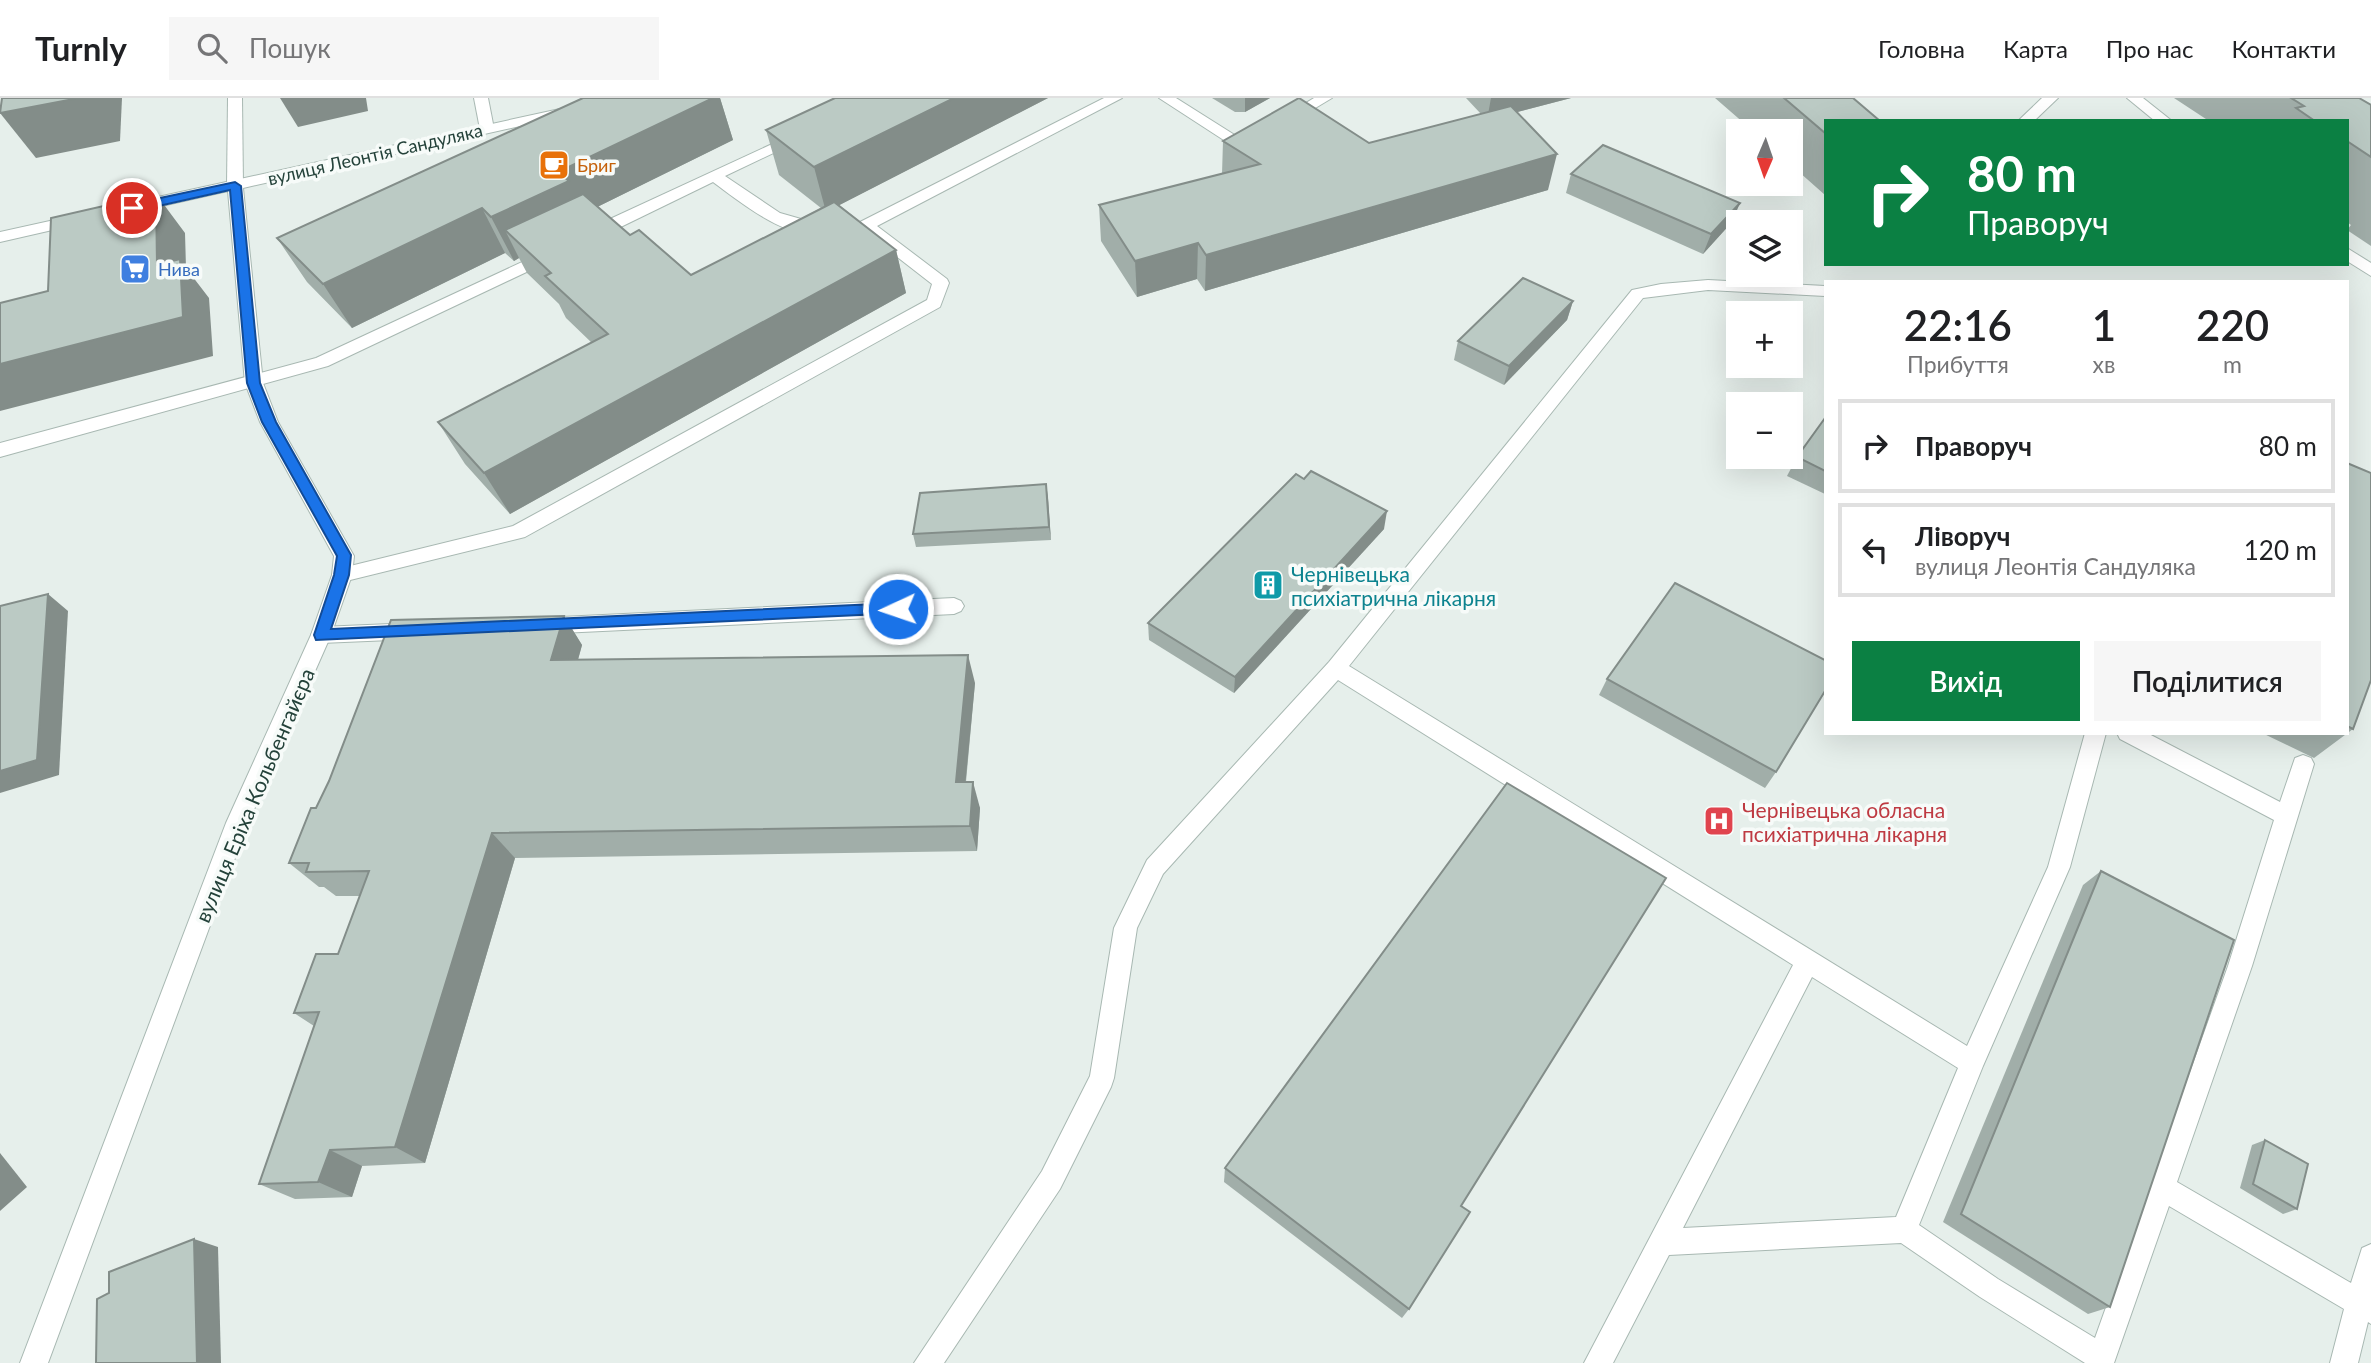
<!DOCTYPE html>
<html lang="uk">
<head>
<meta charset="utf-8">
<style>
  body { margin:0; font-family:Lato,sans-serif; background:#f6f6f6; color:#202124; height:100vh; display:flex; flex-direction:column; font-size:26px; white-space:nowrap }
  * { box-sizing:border-box; margin:0 }
  p { font-size:23px; color:#757577 }
  .icon { flex:none; width:38px; height:38px; fill:none; stroke:currentColor; stroke-width:2; stroke-linecap:round; stroke-linejoin:round }
  .map { position:relative; flex:1; overflow:hidden }
  .side { position:absolute; left:1824px; top:182px; width:525px; height:455px; display:flex; flex-direction:column; background:#fff; border-radius:0px; box-shadow:0 7px 28px #0002 }
  .side>* { flex:none }
  .top-card { position:absolute; left:1824px; top:21px; width:525px; height:147px; border-radius:0px; box-shadow:0 7px 28px #0002; background:#0b8043; color:#fff; overflow:hidden }
  .needle { width:46px; rotate:182deg }
  .controls { position:absolute; left:1726px; top:21px; display:grid; gap:14px }
  .controls a { display:grid; place-items:center; width:77px; height:77px; border-radius:0px; background:#fff; box-shadow:0 7px 28px #0002; font-size:35px }
  .pin { position:absolute; display:grid; place-items:center; width:60px; height:60px; color:#fff; margin:-30px; border:4px solid #fff; border-radius:50%; box-shadow:0 2px 7px #0007 }
  .me { position:absolute; width:77px; margin:-38px; rotate:267deg; stroke-linejoin:round; filter:drop-shadow(0 0 5px #0008) }
  .turn { display:flex; align-items:center; gap:24px; height:147px; padding:0 28px; font-size:32px }
  .turn .icon { width:91px; height:91px; stroke-width:2.5 }
  .turn b { display:block; font-size:49px; line-height:60px }
  .eta { display:flex; justify-content:space-evenly; align-items:center; height:119px; text-align:center }
  .eta b { font-size:42px; font-weight:600; line-height:49px }
  .button { display:flex; gap:14px; margin-top:auto; padding:14px 28px }
  .button a { flex:1; height:80px; border-radius:0px; background:#0b8043; color:#fff; font-size:28px; font-weight:600; line-height:80px; text-align:center }
  .button a+a { background:#f6f6f6; color:#202124 }
  ul { padding:0; list-style:none }
  li { display:flex; align-items:center; gap:21px; height:94px; margin:0 14px 10px; padding:0 14px; border:4px solid #e0e0e0; border-radius:0px }
  li div { flex:1 }
  li b { display:block; font-size:26px }
  li em { font-style:normal }
  header { display:flex; align-items:center; gap:42px; box-sizing:border-box; height:98px; padding:0 35px; background:#fff; border-bottom:2px solid #e0e0e0 }
  header strong { font-size:33px }
  nav { display:flex; gap:38px; margin-inline-start:auto; font-size:24px }
  .search { width:490px; height:63px; background:#f6f6f6; display:flex; align-items:center; gap:18px; box-sizing:border-box; padding:0 24px; border-radius:0px; color:#757577; font-size:26px }
  .map>svg:first-child { display:block }
  .lines { fill:none; stroke-linecap:round; stroke-linejoin:round }
  .service-casing { stroke:#a8b8b2; stroke-width:2 }
  .minor-casing { stroke:#a8b8b2; stroke-width:2 }
  .service { fill:#fff; fill-rule:evenodd }
  .minor { fill:#fff; fill-rule:evenodd }
  .wall { fill:#a1aea9 }
  .shaded-wall { fill:#838d89 }
  .building { fill:#bbcac4; stroke:#838d89; stroke-width:2 }
  .route { fill:#1a73e8; stroke:#114b97; stroke-width:2 }
  .labels { text-anchor:middle; dominant-baseline:central; stroke-width:7; stroke-linejoin:round; paint-order:stroke }
  .far-street-label { font-size:18px; fill:#24423a; stroke:#f7fbf9 }
  .far-food-label { font-size:18px; fill:#c56008; stroke:#f7fbf9; text-anchor:start }
  .far-shop-label { font-size:18px; fill:#366cbe; stroke:#f7fbf9; text-anchor:start }
  .culture-label { font-size:21px; fill:#0d838f; stroke:#f7fbf9; text-anchor:start }
  .street-label { font-size:21px; fill:#24423a; stroke:#f7fbf9 }
  .health-label { font-size:21px; fill:#be3a42; stroke:#f7fbf9; text-anchor:start }
</style>
</head>
<body>
<header>
<strong>Turnly</strong>
<div class="search"><svg class="icon" aria-label="search" viewBox="0 0 24 24"><circle cx="10" cy="10" r="6"/><path d="M15 15l6 6"/></svg>Пошук</div>
<nav><a>Головна</a><a>Карта</a><a>Про нас</a><a>Контакти</a></nav>
</header>
<div class="map">
<svg width="2371" height="1265" viewBox="0 0 2371 1265">
  <rect width="100%" height="100%" fill="#e6efeb"/>
  <g class="lines">
    <g class="service-casing">
      <g id="service">
        <path d="M 228,0 L 242,0 L 243,88 L 235,93 L 227,88 Z"/>
        <path d="M 474,0 L 488,0 L 494,31 L 492,34 L 482,34 L 480,31 Z"/>
        <path d="M 1104,0 L 1122,0 L 877,128 L 947,181 L 949,185 L 940,209 L 525,439 L 342,484 L 335,482 L 332,477 L 335,472 L 342,470 L 513,428 L 927,202 L 932,186 L 860,130 L 858,127 L 860,124 Z"/>
        <path d="M 1159,0 L 1176,0 L 1241,41 L 1253,36 L 1260,40 L 1246,50 L 1236,50 Z"/>
        <path d="M 1314,0 L 1332,0 L 1292,24 L 1282,24 L 1280,21 Z"/>
        <path d="M 2042,0 L 2058,0 L 2034,23 L 2018,23 Z"/>
        <path d="M 2127,0 L 2143,0 L 2172,23 L 2155,23 Z"/>
        <path d="M 798,34 L 803,35 L 805,38 L 803,41 L 725,78 L 780,115 L 822,127 L 824,131 L 822,135 C 787,143 739,103 713,84 L 596,141 L 584,141 L 582,137 L 584,133 Z"/>
        <path d="M 2347,150 L 2371,165 L 2371,178 L 2347,163 Z"/>
        <path d="M 548,152 L 554,153 L 556,157 L 554,161 L 328,268 L 0,359 L 0,345 L 316,260 Z"/>
        <path d="M 1708,182 L 1825,188 L 1825,198 L 1708,192 L 1643,200 L 1349,568 L 1967,948 L 2048,769 L 2085,635 L 2106,635 L 2070,769 L 1983,968 L 1919,1127 L 1998,1181 L 2095,1240 L 2228,868 L 2274,722 L 2120,641 L 2117,635 L 2147,635 L 2280,704 L 2295,660 L 2303,657 L 2311,660 L 2314,666 L 2252,868 L 2177,1084 L 2351,1185 L 2362,1150 L 2371,1146 L 2371,1226 L 2368,1224 L 2358,1265 L 2330,1265 L 2344,1211 L 2169,1108 L 2114,1265 L 2085,1265 L 1980,1199 L 1901,1145 L 1669,1157 L 1613,1265 L 1584,1265 L 1793,867 L 1338,582 L 1163,776 L 1137,830 L 1114,980 L 1111,989 L 1060,1091 L 944,1265 L 914,1265 L 1042,1073 L 1090,978 L 1114,830 L 1147,762 L 1329,564 L 1632,192 L 1661,186 ZM 1812,879 L 1958,970 L 1896,1119 L 1683,1130 Z"/>
        <path d="M 954,500 L 961,503 L 964,508 L 961,513 L 954,516 L 540,536 L 533,534 L 530,528 L 533,522 L 540,520 Z"/>
        <path d="M 414,525 L 421,527 L 424,533 L 421,539 L 414,541 L 321,545 L 314,543 L 311,537 L 314,531 L 321,529 Z"/>
      </g>
    </g>
    <g class="minor-casing">
      <g id="minor">
        <path d="M 569,9 L 576,13 L 574,16 L 243,90 L 263,285 L 278,324 L 354,458 L 352,477 L 331,537 L 248,725 L 48,1265 L 20,1265 L 226,725 L 311,537 L 332,477 L 334,458 L 260,324 L 245,285 L 228,93 L 135,114 L 127,109 L 135,104 Z"/>
        <path d="M 77,117 L 85,122 L 83,125 L 0,144 L 0,134 Z"/>
      </g>
    </g>
    <use href="#service" class="service"/>
    <use href="#minor" class="minor"/>
  </g>
  <g class="wall">
    <path d="M 583,0 L 720,0 L 733,42 L 597,109 L 630,137 L 691,177 L 821,110 L 779,77 L 766,32 L 835,0 L 1048,0 L 839,107 L 896,152 L 906,195 L 510,416 L 465,366 L 438,324 L 592,245 L 566,220 L 559,206 L 527,175 L 519,160 L 514,163 L 505,155 L 352,230 L 307,184 L 277,140 Z"/>
    <path d="M 1212,0 L 1270,0 L 1245,14 L 1235,14 Z"/>
    <path d="M 1466,0 L 1571,0 L 1517,14 L 1548,92 L 1205,193 L 1197,181 L 1137,199 L 1101,143 L 1099,107 L 1222,76 L 1223,43 L 1369,45 L 1481,16 Z"/>
    <path d="M 1715,0 L 1853,0 L 1825,23 L 1825,97 L 1790,66 L 1790,33 L 1753,33 Z"/>
    <path d="M 2174,0 L 2359,0 L 2371,7 L 2371,148 L 2347,132 L 2351,127 L 2347,124 L 2347,23 L 2209,23 Z"/>
    <path d="M 1571,76 L 1732,124 L 1703,156 L 1566,95 Z"/>
    <path d="M 1573,203 L 1567,222 L 1504,287 L 1454,262 L 1458,243 Z"/>
    <path d="M 1825,320 L 1825,396 L 1787,378 L 1797,359 Z"/>
    <path d="M 2347,365 L 2353,631 L 2314,660 L 2262,635 L 2347,635 Z"/>
    <path d="M 1304,381 L 1384,431 L 1234,595 L 1149,542 L 1148,525 Z"/>
    <path d="M 1046,386 L 1051,442 L 916,449 L 913,436 Z"/>
    <path d="M 564,518 L 582,547 L 578,562 L 975,585 L 966,684 L 980,710 L 977,753 L 515,760 L 425,1065 L 362,1068 L 352,1099 L 295,1101 L 259,1086 L 314,928 L 294,915 L 338,856 L 360,798 L 336,798 L 324,789 L 319,789 L 289,765 Z"/>
    <path d="M 1607,581 L 1776,674 L 1765,690 L 1599,597 Z"/>
    <path d="M 2101,773 L 2110,1209 L 2088,1216 L 1943,1124 L 2083,787 Z"/>
    <path d="M 2265,1042 L 2297,1111 L 2283,1116 L 2240,1090 L 2252,1047 Z"/>
    <path d="M 1225,1070 L 1461,1108 L 1409,1211 L 1402,1220 L 1224,1084 Z"/>
  </g>
  <g class="shaded-wall">
    <path d="M 79,0 L 122,0 L 120,43 L 36,60 L 0,15 Z"/>
    <path d="M 280,0 L 366,0 L 368,13 L 298,29 Z"/>
    <path d="M 713,0 L 720,0 L 733,42 L 583,116 L 505,132 L 519,160 L 514,163 L 491,119 L 558,74 Z"/>
    <path d="M 954,0 L 1048,0 L 826,114 L 814,69 Z"/>
    <path d="M 1245,0 L 1270,0 L 1245,14 Z"/>
    <path d="M 1491,0 L 1571,0 L 1487,22 Z"/>
    <path d="M 1557,56 L 1548,92 L 1205,193 L 1206,157 Z"/>
    <path d="M 156,96 L 185,135 L 186,170 L 209,200 L 213,258 L 0,313 L 0,266 L 157,167 Z"/>
    <path d="M 1740,105 L 1732,124 L 1703,156 L 1711,136 Z"/>
    <path d="M 482,110 L 505,155 L 352,230 L 323,186 Z"/>
    <path d="M 1198,145 L 1197,181 L 1137,199 L 1135,163 Z"/>
    <path d="M 896,152 L 906,195 L 510,416 L 484,375 Z"/>
    <path d="M 1573,203 L 1567,222 L 1504,287 L 1509,268 Z"/>
    <path d="M 1046,386 L 1048,399 L 1051,442 L 1049,429 Z"/>
    <path d="M 1387,413 L 1384,431 L 1234,595 L 1235,579 Z"/>
    <path d="M 48,496 L 68,513 L 59,677 L 0,695 L 0,673 Z"/>
    <path d="M 564,518 L 582,547 L 570,590 L 551,562 Z"/>
    <path d="M 968,557 L 975,585 L 963,710 L 956,684 Z"/>
    <path d="M 973,684 L 980,710 L 977,753 L 970,728 Z"/>
    <path d="M 492,735 L 515,760 L 425,1065 L 395,1049 Z"/>
    <path d="M 330,1052 L 362,1068 L 352,1099 L 318,1084 Z"/>
    <path d="M 0,1055 L 27,1089 L 0,1113 Z"/>
    <path d="M 194,1141 L 218,1149 L 221,1265 L 197,1265 Z"/>
  </g>
  <g class="building">
    <path d="M 2,0 L 79,0 L 0,15 Z"/>
    <path d="M 583,0 L 713,0 L 558,74 L 569,83 L 491,119 L 482,110 L 323,186 L 277,140 Z"/>
    <path d="M 835,0 L 954,0 L 814,69 L 766,32 Z"/>
    <path d="M 1299,0 L 1369,45 L 1511,8 L 1557,56 L 1206,157 L 1198,145 L 1135,163 L 1099,107 L 1260,66 L 1223,43 Z"/>
    <path d="M 1784,0 L 1853,0 L 1880,23 L 1825,23 L 1825,35 Z"/>
    <path d="M 2291,0 L 2359,0 L 2371,7 L 2371,59 L 2347,43 L 2347,23 L 2315,23 L 2296,10 L 2304,8 Z"/>
    <path d="M 1603,47 L 1740,105 L 1711,136 L 1571,76 Z"/>
    <path d="M 156,96 L 157,167 L 180,161 L 183,219 L 0,266 L 0,205 L 48,193 L 51,120 Z"/>
    <path d="M 583,96 L 630,137 L 639,132 L 691,177 L 834,104 L 896,152 L 484,375 L 438,324 L 608,236 L 545,178 L 551,175 L 505,132 Z"/>
    <path d="M 1523,180 L 1573,203 L 1509,268 L 1458,243 Z"/>
    <path d="M 1825,320 L 1825,373 L 1797,359 Z"/>
    <path d="M 2347,365 L 2371,375 L 2371,582 L 2353,631 L 2347,628 Z"/>
    <path d="M 1311,373 L 1387,413 L 1235,579 L 1148,525 L 1296,376 L 1304,381 Z"/>
    <path d="M 1046,386 L 1049,429 L 913,436 L 920,395 Z"/>
    <path d="M 1675,485 L 1825,562 L 1825,593 L 1776,674 L 1607,581 Z"/>
    <path d="M 48,496 L 37,662 L 0,673 L 0,508 Z"/>
    <path d="M 564,518 L 551,562 L 968,557 L 956,684 L 973,684 L 970,728 L 492,735 L 395,1049 L 330,1052 L 318,1084 L 259,1086 L 319,914 L 294,915 L 316,856 L 338,856 L 369,773 L 306,774 L 309,765 L 289,765 L 311,710 L 316,710 L 329,683 L 391,522 Z"/>
    <path d="M 1507,685 L 1666,780 L 1461,1108 L 1470,1114 L 1409,1211 L 1225,1070 Z"/>
    <path d="M 2101,773 L 2234,842 L 2110,1209 L 1961,1116 Z"/>
    <path d="M 2265,1042 L 2308,1066 L 2297,1111 L 2253,1086 Z"/>
    <path d="M 194,1141 L 197,1265 L 96,1265 L 97,1201 L 109,1195 L 109,1174 Z"/>
  </g>
  <path class="route" d="M 235,84 L 241,88 L 260,285 L 276,324 L 351,457 L 349,477 L 331,531 L 898,505 L 903,506 L 905,511 L 903,515 L 316,542 L 314,537 L 334,477 L 337,458 L 262,324 L 247,285 L 230,92 L 132,114 L 126,110 L 132,106 Z"/>
  <defs>
    <g id="cafe-square" transform="scale(1.575)"><rect x="-9" y="-9" width="18" height="18" rx="4" fill="#e8710a" stroke="#f7fbf9"/><path d="M-5.5-4.5H6V0H3Q3 3.5 0 3.5H-2.5Q-5.5 3.5-5.5 0ZM3-3.2v2h1.7v-2ZM-6 4.5H4V6H-6Z" fill="#fff"/></g>
    <g id="supermarket-square" transform="scale(1.575)"><rect x="-9" y="-9" width="18" height="18" rx="4" fill="#3f7fe0" stroke="#f7fbf9"/><path d="M-6-5.5h2.5l.6 2H6L4.5 2H-2.5L-4.4-4H-6ZM-1.5 3.2a1.3 1.3 0 1 0 .1 0ZM3 3.2a1.3 1.3 0 1 0 .1 0Z" fill="#fff"/></g>
    <g id="building-square" transform="scale(1.575)"><rect x="-9" y="-9" width="18" height="18" rx="4" fill="#0f9aa8" stroke="#f7fbf9"/><path d="M-4-6H4V6H1V3H-1V6H-4ZM-2.5-4.3h1.7v1.8h-1.7ZM.8-4.3h1.7v1.8H.8ZM-2.5-1h1.7V.8h-1.7ZM.8-1h1.7V.8H.8Z" fill="#fff"/></g>
    <g id="hospital-square" transform="scale(1.575)"><rect x="-9" y="-9" width="18" height="18" rx="4" fill="#e0444e" stroke="#f7fbf9"/><path d="M-5-5h3v3.5h4V-5h3V5h-3V1.5h-4V5h-3Z" fill="#fff"/></g>
  </defs>
  <g fill-rule="evenodd">
    <use href="#cafe-square" x="554" y="67"/>
    <use href="#supermarket-square" x="135" y="171"/>
    <use href="#building-square" x="1268" y="487"/>
    <use href="#hospital-square" x="1719" y="723"/>
  </g>
  <g class="labels">
    <g class="far-street-label">
      <text transform="translate(375 56) rotate(-13)">вулиця Леонтія Сандуляка</text>
    </g>
    <g class="far-food-label">
      <text x="577" y="67">Бриг</text>
    </g>
    <g class="far-shop-label">
      <text x="158" y="171">Нива</text>
    </g>
    <g class="culture-label">
      <text x="1291" y="475">Чернівецька<tspan x="1291" dy="24">психіатрична лікарня</tspan></text>
    </g>
    <g class="street-label">
      <text transform="translate(254 697) rotate(-67)">вулиця Еріха Кольбенгайєра</text>
    </g>
    <g class="health-label">
      <text x="1742" y="711">Чернівецька обласна<tspan x="1742" dy="24">психіатрична лікарня</tspan></text>
    </g>
  </g>
</svg>
<div class="controls">
<a><svg class="needle" viewBox="-14 -14 28 28"><path d="M0-13l5 13h-10z" fill="#e53935"/><path d="M0 13l5-13h-10z" fill="#757577"/></svg></a>
<a><svg class="icon" aria-label="layers" viewBox="0 0 24 24"><path d="M12 4l9 5-9 5-9-5zM3 14l9 5 9-5"/></svg></a>
<a>+</a>
<a>−</a>
</div>
<div class="pin" style="left:132px;top:110px;background:#d93025"><svg class="icon" aria-label="arrive" viewBox="0 0 24 24"><path d="M6 21V4h12l-3 4 3 4H6"/></svg></div>
<svg class="me" style="left:898px;top:511px" viewBox="-20 -20 40 40"><circle r="17" fill="#1a73e8" stroke="#fff" stroke-width="3"/><path d="M0-11L8 9 0 5-8 9z" fill="#fff"/></svg>
<div class="top-card">
<div class="turn"><svg class="icon" aria-label="right" viewBox="0 0 24 24"><path d="M7 20v-9h11M14 6l5 5-5 5"/></svg><div><b>80 m</b>Праворуч</div></div>
</div>
<section class="side">
<div class="eta">
<div><b>22:16</b><p>Прибуття</p></div>
<div><b>1</b><p>хв</p></div>
<div><b>220</b><p>m</p></div>
</div>
<ul>
<li><svg class="icon" aria-label="right" viewBox="0 0 24 24"><path d="M7 20v-9h11M14 6l5 5-5 5"/></svg><div><b>Праворуч</b></div><em>80 m</em></li>
<li><svg class="icon" aria-label="left" viewBox="0 0 24 24"><path d="M17 20v-9H6M10 6l-5 5 5 5"/></svg><div><b>Ліворуч</b><p>вулиця Леонтія Сандуляка</p></div><em>120 m</em></li>
</ul>
<div class="button"><a>Вихід</a><a>Поділитися</a></div>
</section>
</div>
</body>
</html>
